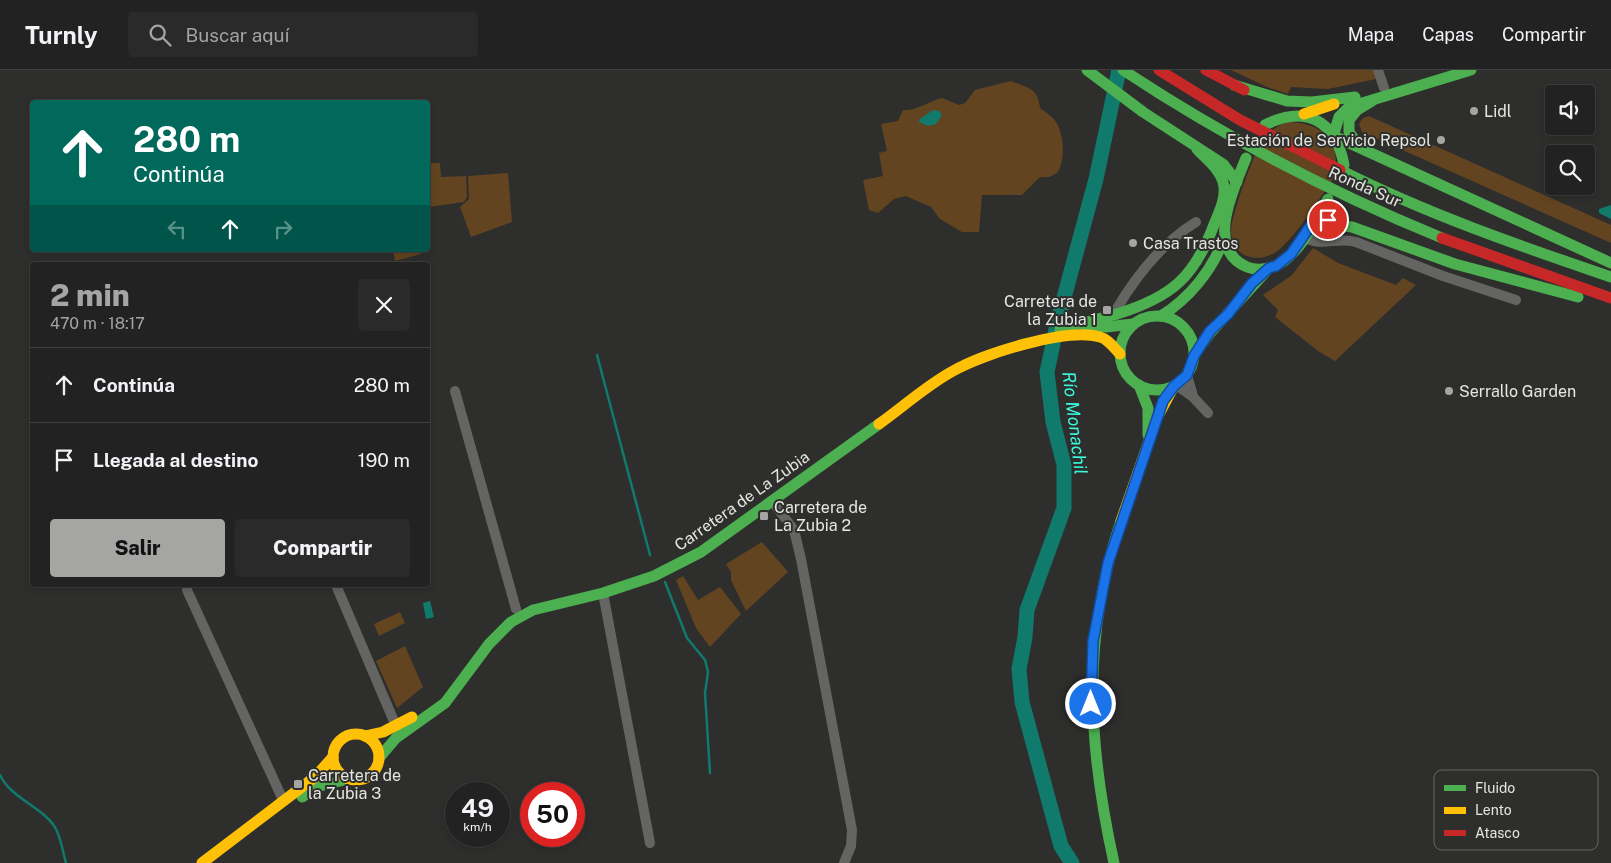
<!DOCTYPE html>
<html lang="es">
<head>
<meta charset="utf-8">
<style>
  body { margin:0; font-family:"Public Sans",sans-serif; background:#2a2a2a; color:#f1f3f6; height:100vh; display:flex; flex-direction:column; font-size:19px; white-space:nowrap }
  * { box-sizing:border-box; margin:0 }
  p { font-size:16px; color:#a2a4a5 }
  .icon { flex:none; width:28px; height:28px; fill:none; stroke:currentColor; stroke-width:2; stroke-linecap:round; stroke-linejoin:round }
  .map { position:relative; flex:1; overflow:hidden }
  .sheet { position:absolute; left:30px; top:192px; width:400px; height:325px; display:flex; flex-direction:column; background:#222; border-radius:5px; box-shadow:0 2px 8px #0003,0 0 0 1px #3f3f40 }
  .sheet>* { flex:none }
  .top-card { position:absolute; left:30px; top:30px; width:400px; height:152px; border-radius:5px; box-shadow:0 2px 8px #0003,0 0 0 1px #3f3f40; background:#00695c; color:#fff; overflow:hidden }
  .controls { position:absolute; left:1545px; top:15px; display:grid; gap:10px }
  .controls a { display:grid; place-items:center; width:50px; height:50px; border-radius:5px; background:#222; box-shadow:0 2px 8px #0003,0 0 0 1px #3f3f40; font-size:25px }
  .speed { position:absolute; left:445px; top:712px; display:flex; gap:10px; font-size:25px; font-weight:700; text-align:center }
  .speed>* { display:grid; place-content:center; width:65px; height:65px; border-radius:50%; background:#222; box-shadow:0 2px 8px #0003,0 0 0 1px #3f3f40; line-height:1 }
  .speed small { font-size:12px; font-weight:400 }
  .speed .limit { border:8px solid #d22; background:#fff; color:#111 }
  .pin { position:absolute; display:grid; place-items:center; width:42px; height:42px; color:#fff; margin:-21px; border:2px solid #fff; border-radius:50%; box-shadow:0 1px 5px #0007 }
  .me { position:absolute; width:55px; margin:-28px; rotate:0deg; stroke-linejoin:round; filter:drop-shadow(0 0 4px #0008) }
  .turn { display:flex; align-items:center; gap:18px; height:105px; padding:0 20px; font-size:22px }
  .turn .icon { width:65px; height:65px; stroke-width:2.5 }
  .turn b { display:block; font-size:35px; line-height:42px }
  .lanes { display:flex; align-items:center; height:48px; padding:0 20px; background:#0003; justify-content:center; gap:25px; direction:ltr }
  .lanes .off { opacity:.35 }
  .round { display:grid; place-items:center; flex:none; width:52px; height:52px; border-radius:5px; background:#2a2a2a }
  .overview { display:flex; align-items:center; justify-content:space-between; height:85px; padding:0 20px }
  h1 { font-size:30px; font-weight:800; line-height:38px; color:#a5a6a3 }
  .primary-button { display:flex; gap:10px; margin-top:auto; padding:10px 20px }
  .primary-button a { flex:1; height:58px; border-radius:5px; background:#a5a6a3; color:#111; font-size:20px; font-weight:800; line-height:58px; text-align:center }
  .primary-button a+a { background:#2a2a2a; color:#f1f3f6 }
  ul { padding:0; list-style:none }
  li { display:flex; align-items:center; gap:15px; height:75px; padding:0 20px; border-top:1px solid #3f3f40 }
  li div { flex:1 }
  li b { display:block; font-size:19px }
  li em { font-style:normal }
  header { display:flex; align-items:center; gap:30px; box-sizing:border-box; height:70px; padding:0 25px; background:#222; border-bottom:1px solid #3f3f40 }
  header strong { font-size:24px }
  nav { display:flex; gap:28px; margin-inline-start:auto; font-size:18px }
  .search { width:350px; height:45px; background:#2a2a2a; display:flex; align-items:center; gap:12px; box-sizing:border-box; padding:0 18px; border-radius:5px; color:#a2a4a5; font-size:19px }
  .map>svg:first-child { display:block }
  .green { fill:#634420 }
  .water { fill:#107b6d }
  .lines { fill:none; stroke-linecap:round; stroke-linejoin:round }
  .stream { stroke:#107b6d; stroke-width:2.5 }
  .river { stroke:#107b6d; stroke-width:15 }
  .street { stroke:#646563; stroke-width:10 }
  .fast { stroke:#4caf50; stroke-width:11 }
  .slow { stroke:#ffc107; stroke-width:11 }
  .jam { stroke:#c62828; stroke-width:11 }
  .route-casing { stroke:#114b97; stroke-width:12 }
  .route { stroke:#1a73e8; stroke-width:9 }
  .poi-dot { fill:#a5a6a3; stroke:#2e2f2c; stroke-width:2 }
  .labels { text-anchor:middle; dominant-baseline:central; stroke-width:4; stroke-linejoin:round; paint-order:stroke }
  .poi-label { font-size:16px; fill:#e5e6e3; stroke:#2e2f2c; text-anchor:start }
  .street-label { font-size:16px; fill:#e5e6e3; stroke:#2e2f2c }
  .water-label { font-size:18px; font-style:italic; fill:#39fade; stroke:#2e2f2c }
  .key { fill:#2e2f2c; stroke:#656663; stroke-width:1 }
  .key-label { font-size:14px; fill:#e5e6e3 }
</style>
</head>
<body>
<header>
<strong>Turnly</strong>
<div class="search"><svg class="icon" aria-label="search" viewBox="0 0 24 24"><circle cx="10" cy="10" r="6"/><path d="M15 15l6 6"/></svg>Buscar aquí</div>
<nav><a>Mapa</a><a>Capas</a><a>Compartir</a></nav>
</header>
<div class="map">
<svg width="1611" height="793" viewBox="0 0 1611 793">
  <rect width="100%" height="100%" fill="#2e2e2d"/>
  <g class="green">
    <path d="M 1231,0 L 1374,0 L 1376,9 L 1328,19 L 1291,17 L 1288,24 L 1267,17 Z"/>
    <path d="M 1011,11 C 1028,18 1038,18 1040,38 C 1045,42 1052,46 1056,52 C 1064,64 1066,91 1057,103 L 1049,107 L 1040,107 L 1022,125 L 982,125 L 979,162 L 962,162 L 940,149 L 931,137 L 906,126 L 894,129 L 878,143 L 869,140 L 863,110 L 883,106 L 879,83 L 887,81 L 881,54 L 898,51 L 903,40 C 917,41 927,32 942,28 L 959,35 L 965,33 L 975,20 Z"/>
    <path d="M 1369,46 L 1611,155 L 1611,173 L 1362,62 L 1359,54 L 1363,48 Z"/>
    <path d="M 1287,52 C 1325,52 1346,76 1331,113 C 1315,134 1301,159 1282,177 C 1265,194 1234,192 1231,163 C 1230,148 1254,83 1263,69 C 1269,61 1278,56 1287,52 Z"/>
    <path d="M 428,93 L 440,93 L 441,107 L 466,106 L 467,127 L 464,132 L 428,137 Z"/>
    <path d="M 508,103 L 512,152 L 471,167 L 460,137 L 469,129 L 468,106 Z"/>
    <path d="M 1313,178 L 1338,193 L 1396,215 L 1403,208 L 1416,215 L 1335,291 L 1318,281 L 1275,247 L 1278,240 L 1263,225 L 1292,205 Z"/>
    <path d="M 393,180 L 420,180 L 421,184 L 395,191 Z"/>
    <path d="M 762,472 L 788,502 L 746,541 L 731,510 L 731,502 L 726,494 Z"/>
    <path d="M 683,506 L 698,530 L 720,517 L 741,544 L 710,577 L 696,558 L 676,510 Z"/>
    <path d="M 400,542 L 405,553 L 379,566 L 374,554 Z"/>
    <path d="M 405,576 L 423,617 L 397,638 L 376,591 Z"/>
  </g>
  <g class="water">
    <path d="M 933,40 L 939,41 L 942,45 L 936,54 L 928,56 L 919,52 L 920,49 Z"/>
    <path d="M 1611,135 L 1611,149 L 1599,143 L 1599,139 Z"/>
    <path d="M 430,531 L 434,547 L 426,549 L 423,533 Z"/>
  </g>
  <g class="lines">
    <g class="stream">
      <path d="M 597,285 L 650,485"/>
      <path d="M 665,512 L 687,568 L 705,590 L 708,602 L 705,623 L 710,703"/>
      <path d="M 0,705 C 11,729 45,738 56,759 C 61,769 63,782 66,793"/>
    </g>
    <path class="river" d="M 1072,793 L 1061,776 L 1022,632 L 1019,599 L 1025,567 L 1027,540 L 1064,438 L 1064,395 L 1053,352 L 1047,302 L 1058,250 L 1096,109 L 1119,0"/>
    <g class="street">
      <path d="M 1378,0 L 1384,18"/>
      <path d="M 1303,167 C 1324,178 1336,166 1356,172 L 1443,206 L 1516,230"/>
      <path d="M 1117,244 L 1116,240 C 1136,206 1162,173 1196,152"/>
      <path d="M 1187,305 L 1193,326"/>
      <path d="M 1176,315 L 1193,327 L 1208,343"/>
      <path d="M 455,321 L 516,539"/>
      <path d="M 772,431 L 794,460 L 801,489 L 852,760 L 851,776 L 844,793"/>
      <path d="M 336,515 L 396,656"/>
      <path d="M 187,520 L 283,730"/>
      <path d="M 603,523 L 650,773"/>
    </g>
    <g class="fast">
      <path d="M 1087,0 L 1143,42 L 1223,94 L 1237,112"/>
      <path d="M 1123,0 C 1224,67 1330,122 1442,168"/>
      <path d="M 1234,15 L 1287,31 L 1312,32 L 1355,27"/>
      <path d="M 1265,55 C 1306,34 1336,51 1344,95"/>
      <path d="M 1334,63 L 1339,47 L 1349,37 L 1471,0"/>
      <path d="M 1336,67 L 1611,193"/>
      <path d="M 1360,77 L 1349,62 L 1349,50 L 1357,40 L 1372,31"/>
      <path d="M 1246,88 C 1234,118 1204,179 1247,197 C 1259,202 1274,198 1284,191 C 1304,176 1315,150 1328,129"/>
      <path d="M 1340,100 C 1427,144 1520,176 1611,207"/>
      <path d="M 1313,152 L 1352,157 L 1455,194 L 1578,227"/>
      <path d="M 1117,244 C 1172,227 1195,207 1215,152 C 1220,140 1227,125 1223,112 C 1219,98 1206,89 1197,79"/>
      <circle cx="1157" cy="283" r="37"/>
      <path d="M 1161,246 C 1190,228 1212,200 1224,169"/>
      <path d="M 1085,256 L 1106,257 L 1133,254"/>
      <path d="M 1060,259 L 1117,244"/>
      <path d="M 1194,285 L 1210,263 L 1269,198"/>
      <path d="M 1139,315 L 1148,338 L 1148,365"/>
      <path d="M 379,688 L 396,668 L 445,633 L 489,574 L 511,552 L 533,540 L 603,523 L 654,506 L 701,482 L 879,354"/>
      <path d="M 302,727 L 320,716 L 348,709"/>
      <path d="M 1114,793 C 1088,675 1081,567 1121,451"/>
    </g>
    <g class="slow">
      <path d="M 1304,44 L 1334,34"/>
      <path d="M 879,354 C 903,337 927,315 953,301 C 983,284 1067,257 1100,267 C 1108,269 1114,278 1120,284"/>
      <path d="M 1121,451 L 1157,348 L 1174,316"/>
      <circle cx="356" cy="687" r="23"/>
      <path d="M 365,666 L 383,662 L 412,647"/>
      <path d="M 202,793 L 315,707 L 333,687"/>
    </g>
    <g class="jam">
      <path d="M 1159,0 L 1240,50 L 1340,100"/>
      <path d="M 1206,0 L 1244,20"/>
      <path d="M 1442,168 L 1611,228"/>
    </g>
  </g>
  <g class="lines">
    <g class="route-casing">
      <path id="route" d="M 1091,634 L 1093,571 L 1108,493 L 1163,331 L 1174,316 L 1187,305 L 1194,286 L 1210,261 L 1228,244 L 1252,213 L 1269,198 L 1276,196 L 1291,184 L 1313,152 L 1328,150"/>
    </g>
    <use href="#route" class="route"/>
  </g>
  <g class="poi-dot">
    <circle cx="1474" cy="41" r="5"/>
    <circle cx="1441" cy="70" r="5"/>
    <circle cx="1133" cy="173" r="5"/>
    <rect x="1102" y="235" width="10" height="10" rx="2.5"/>
    <circle cx="1449" cy="321" r="5"/>
    <rect x="759" y="441" width="10" height="10" rx="2.5"/>
    <rect x="293" y="709" width="10" height="10" rx="2.5"/>
  </g>
  <g class="labels">
    <g class="poi-label">
      <text x="1484" y="41">Lidl</text>
      <text x="1431" y="70" text-anchor="end">Estación de Servicio Repsol</text>
      <text x="1143" y="173">Casa Trastos</text>
      <text x="1097" y="231" text-anchor="end">Carretera de<tspan x="1097" dy="18">la Zubia 1</tspan></text>
      <text x="1459" y="321">Serrallo Garden</text>
      <text x="774" y="437">Carretera de<tspan x="774" dy="18">La Zubia 2</tspan></text>
      <text x="308" y="705">Carretera de<tspan x="308" dy="18">la Zubia 3</tspan></text>
    </g>
    <g class="street-label">
      <text transform="translate(1365 117) rotate(24)">Ronda Sur</text>
      <text transform="translate(742 431) rotate(-35)">Carretera de La Zubia</text>
    </g>
    <g class="water-label">
      <text transform="translate(1075 353) rotate(83)">Río Monachil</text>
    </g>
  </g>
  <rect x="1434" y="700" width="164" height="80" rx="8" class="key"/>
  <rect x="1444" y="715" width="22" height="6" fill="#4caf50"/>
  <rect x="1444" y="737" width="22" height="7" fill="#ffc107"/>
  <rect x="1444" y="760" width="22" height="6" fill="#c62828"/>
  <g class="key-label">
    <text x="1475" y="723">Fluido</text>
    <text x="1475" y="745">Lento</text>
    <text x="1475" y="768">Atasco</text>
  </g>
</svg>
<div class="controls">
<a><svg class="icon" aria-label="sound" viewBox="0 0 24 24"><path d="M4 9h4l5-4v14l-5-4H4zM17 9q2 3 0 6"/></svg></a>
<a><svg class="icon" aria-label="search" viewBox="0 0 24 24"><circle cx="10" cy="10" r="6"/><path d="M15 15l6 6"/></svg></a>
</div>
<div class="speed"><div>49<small>km/h</small></div><div class="limit">50</div></div>
<div class="pin" style="left:1328px;top:150px;background:#d93025"><svg class="icon" aria-label="arrive" viewBox="0 0 24 24"><path d="M6 21V4h12l-3 4 3 4H6"/></svg></div>
<svg class="me" style="left:1091px;top:634px" viewBox="-20 -20 40 40"><circle r="17" fill="#1a73e8" stroke="#fff" stroke-width="3"/><path d="M0-11L8 9 0 5-8 9z" fill="#fff"/></svg>
<div class="top-card">
<div class="turn"><svg class="icon" aria-label="ahead" viewBox="0 0 24 24"><path d="M12 20V5M6 11l6-6 6 6"/></svg><div><b>280 m</b>Continúa</div></div>
<div class="lanes"><svg class="icon off" aria-label="left" viewBox="0 0 24 24"><path d="M17 20v-9H6M10 6l-5 5 5 5"/></svg><svg class="icon" aria-label="ahead" viewBox="0 0 24 24"><path d="M12 20V5M6 11l6-6 6 6"/></svg><svg class="icon off" aria-label="right" viewBox="0 0 24 24"><path d="M7 20v-9h11M14 6l5 5-5 5"/></svg></div>
</div>
<section class="sheet">
<div class="overview"><div><h1>2 min</h1><p>470 m · 18:17</p></div><a class="round"><svg class="icon" aria-label="close" viewBox="0 0 24 24"><path d="M6 6l12 12M18 6L6 18"/></svg></a></div>
<ul>
<li><svg class="icon" aria-label="ahead" viewBox="0 0 24 24"><path d="M12 20V5M6 11l6-6 6 6"/></svg><div><b>Continúa</b></div><em>280 m</em></li>
<li><svg class="icon" aria-label="arrive" viewBox="0 0 24 24"><path d="M6 21V4h12l-3 4 3 4H6"/></svg><div><b>Llegada al destino</b></div><em>190 m</em></li>
</ul>
<div class="primary-button"><a>Salir</a><a>Compartir</a></div>
</section>
</div>
</body>
</html>
